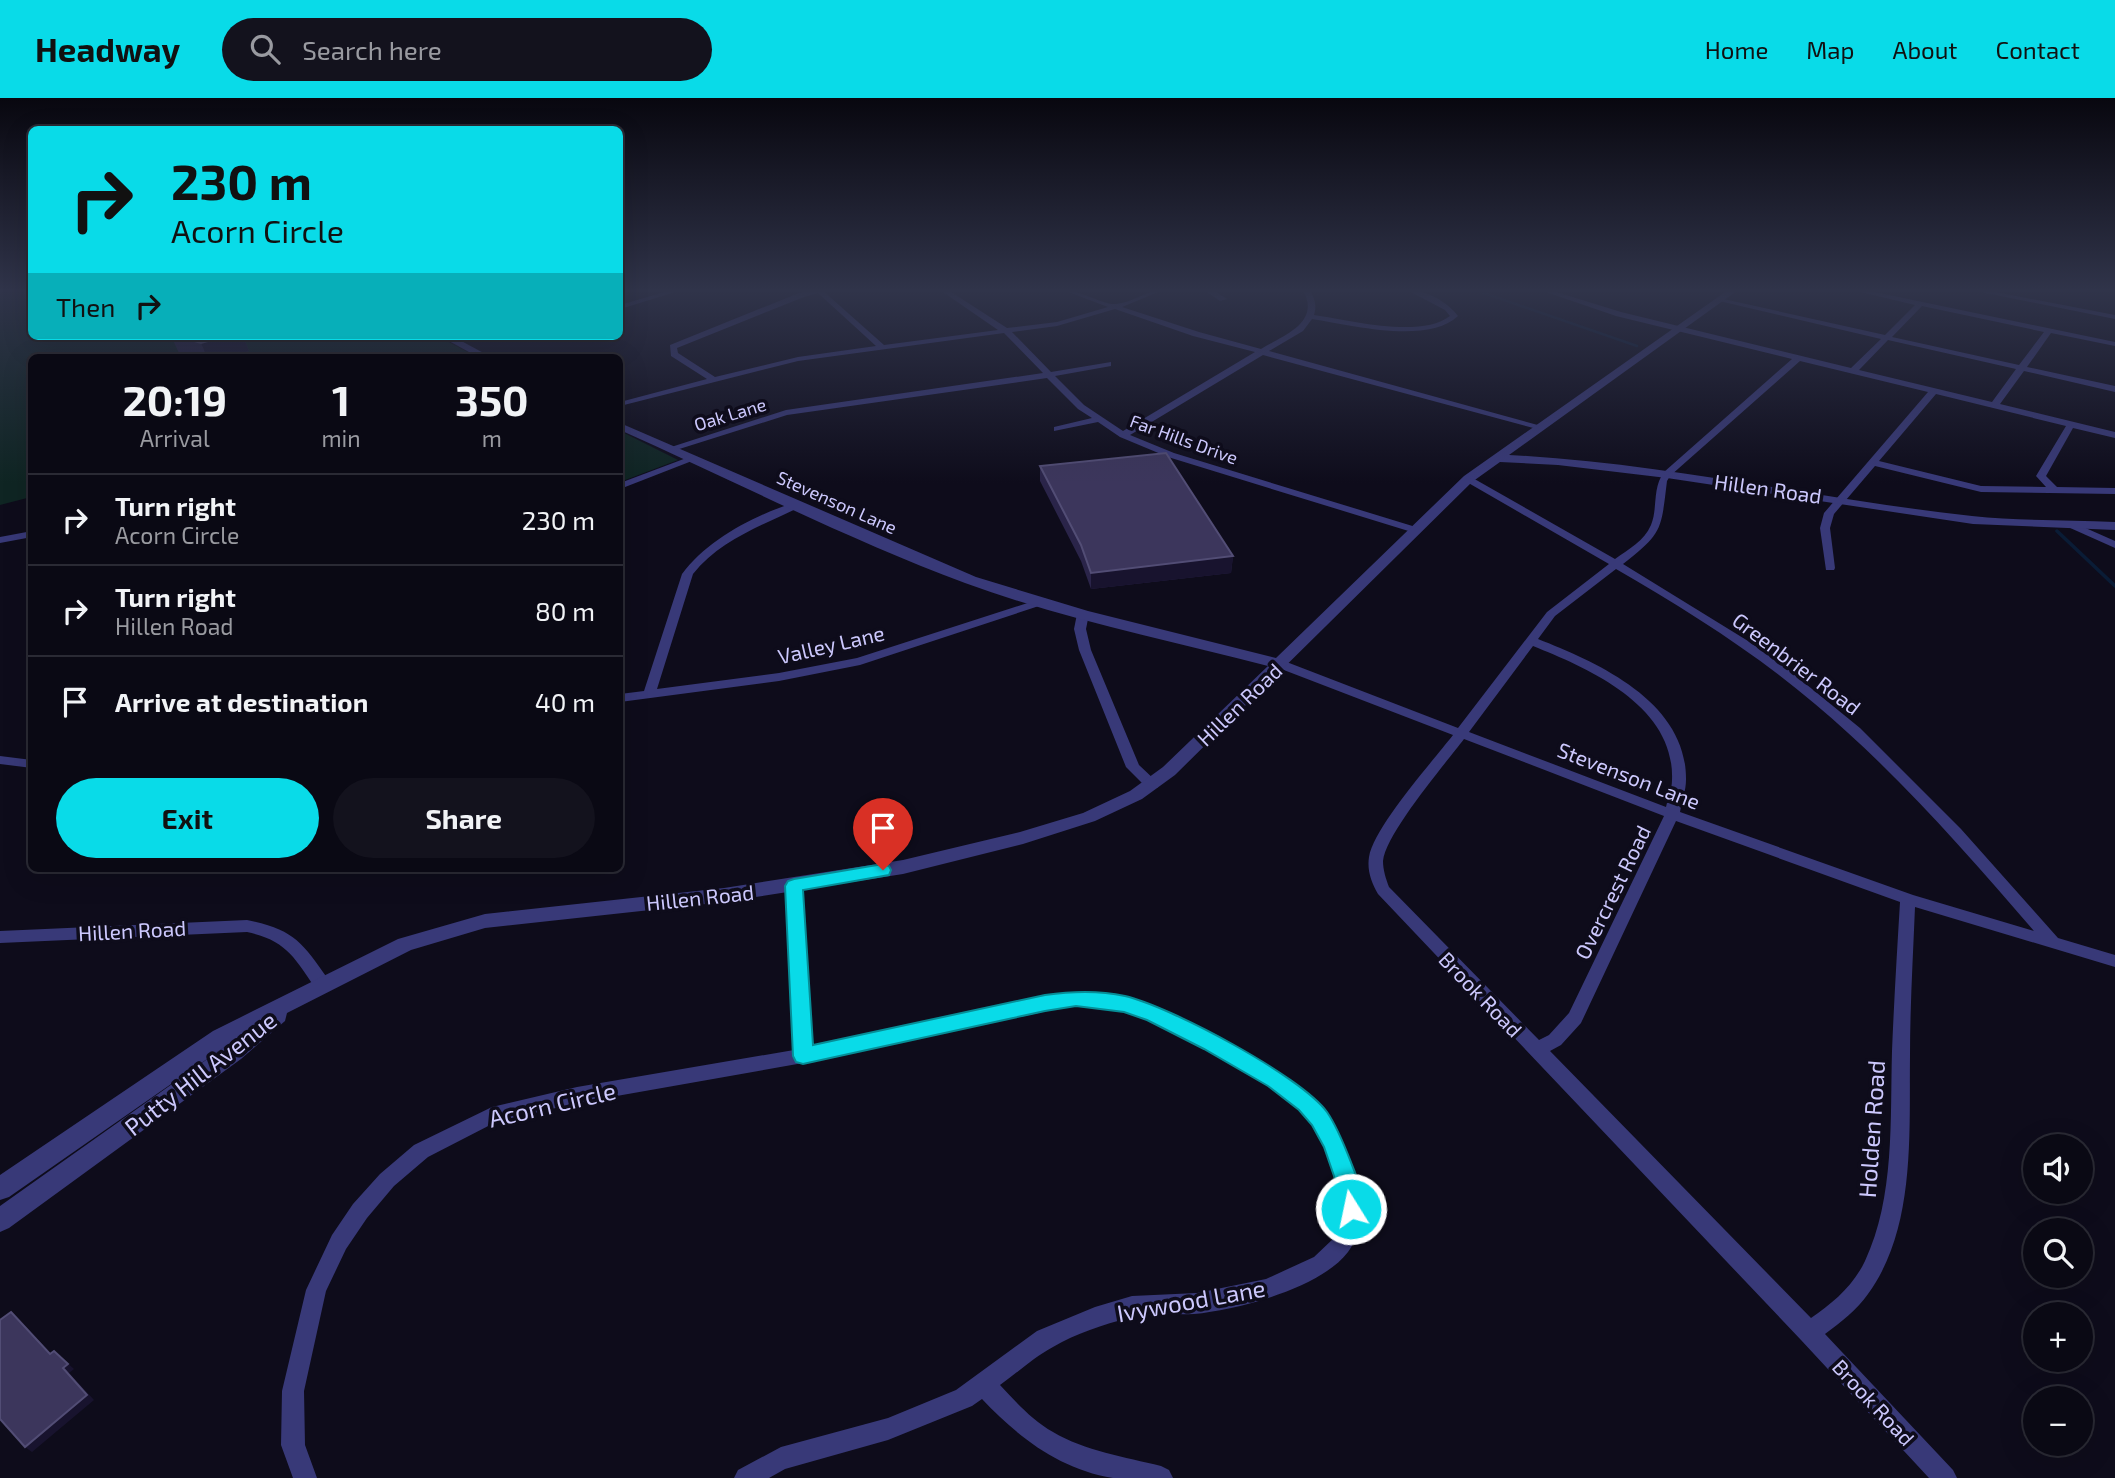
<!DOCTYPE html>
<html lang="en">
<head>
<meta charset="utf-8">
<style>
  body { margin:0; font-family:"Exo 2",sans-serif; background:#13121d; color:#f1f3f6; height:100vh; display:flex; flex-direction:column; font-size:26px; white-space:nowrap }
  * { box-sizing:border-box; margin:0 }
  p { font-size:23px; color:#999aa0 }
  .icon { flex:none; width:38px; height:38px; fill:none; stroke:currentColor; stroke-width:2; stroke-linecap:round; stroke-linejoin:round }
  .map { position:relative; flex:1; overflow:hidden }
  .drawer { position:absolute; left:28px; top:256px; width:595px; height:518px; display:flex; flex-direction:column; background:#0a0914; border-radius:10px; box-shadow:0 7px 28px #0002,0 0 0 2px #2a2a34 }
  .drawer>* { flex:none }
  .hud { position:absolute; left:28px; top:28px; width:595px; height:214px; border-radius:10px; box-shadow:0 7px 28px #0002,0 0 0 2px #2a2a34; background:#09dbe8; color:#111; overflow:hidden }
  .tools { position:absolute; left:2023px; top:1036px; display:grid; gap:14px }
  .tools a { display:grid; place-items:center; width:70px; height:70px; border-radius:50%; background:#0a0914; box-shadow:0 7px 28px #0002,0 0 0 2px #2a2a34; font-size:35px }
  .pin { position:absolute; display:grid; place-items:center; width:60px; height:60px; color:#fff; margin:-72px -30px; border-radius:50% 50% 50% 0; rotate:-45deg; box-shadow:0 0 7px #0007 }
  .pin .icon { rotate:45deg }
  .me { position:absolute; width:77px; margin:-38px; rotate:350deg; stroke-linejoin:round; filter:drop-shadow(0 0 5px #0008) }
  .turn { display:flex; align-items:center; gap:24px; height:147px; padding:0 28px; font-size:32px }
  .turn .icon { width:91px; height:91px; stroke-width:2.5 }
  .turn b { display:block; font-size:49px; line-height:60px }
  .then { display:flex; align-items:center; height:66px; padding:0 28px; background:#0003; gap:14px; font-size:26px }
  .eta { display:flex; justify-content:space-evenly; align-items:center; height:119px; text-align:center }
  .eta b { font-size:42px; font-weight:700; line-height:49px }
  .primary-button { display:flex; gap:14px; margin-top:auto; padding:14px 28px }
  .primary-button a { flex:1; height:80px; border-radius:42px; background:#09dbe8; color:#111; font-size:28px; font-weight:700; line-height:80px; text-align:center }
  .primary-button a+a { background:#13121d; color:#f1f3f6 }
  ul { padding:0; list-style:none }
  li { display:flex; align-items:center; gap:21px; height:91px; padding:0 28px; border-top:2px solid #2a2a34 }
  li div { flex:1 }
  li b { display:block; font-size:26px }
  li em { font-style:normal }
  header { display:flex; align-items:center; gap:42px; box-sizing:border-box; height:98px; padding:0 35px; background:#09dbe8; color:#111 }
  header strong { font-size:33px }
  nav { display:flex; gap:38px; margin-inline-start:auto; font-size:24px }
  .search { width:490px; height:63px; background:#13121d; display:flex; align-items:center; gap:18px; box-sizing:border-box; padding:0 24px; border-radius:38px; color:#999aa0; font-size:26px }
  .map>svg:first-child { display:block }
  .green { fill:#0f2523 }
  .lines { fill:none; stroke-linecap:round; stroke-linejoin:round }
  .stream-far1 { stroke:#0a1c36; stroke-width:2.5 }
  .stream { stroke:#0a1c36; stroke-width:3.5 }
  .minor { fill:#383978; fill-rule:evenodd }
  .tertiary { fill:#383978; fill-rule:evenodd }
  .wall { fill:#2a2449 }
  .shaded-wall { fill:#18132e }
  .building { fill:#3c365c; stroke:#524d75; stroke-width:2 }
  .route { fill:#09dbe8; stroke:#068e97; stroke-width:2 }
  .labels { text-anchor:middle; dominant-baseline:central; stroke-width:7; stroke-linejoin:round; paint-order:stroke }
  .far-street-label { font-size:18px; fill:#ccc8fd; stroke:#0e0c1b }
  .street-label { font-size:21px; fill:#ccc8fd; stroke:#0e0c1b }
  .near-street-label { font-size:24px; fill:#ccc8fd; stroke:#0e0c1b }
</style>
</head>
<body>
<header>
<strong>Headway</strong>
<div class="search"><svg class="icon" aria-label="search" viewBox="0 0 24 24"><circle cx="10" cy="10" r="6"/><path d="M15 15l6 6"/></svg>Search here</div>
<nav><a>Home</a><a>Map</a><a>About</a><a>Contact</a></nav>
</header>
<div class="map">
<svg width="2115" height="1380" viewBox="0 0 2115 1380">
  <rect width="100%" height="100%" fill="#0e0c1b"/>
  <g class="green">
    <path d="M 0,192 L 31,192 L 32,238 L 437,238 L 477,259 L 32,259 L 31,399 L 0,407 Z"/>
    <path d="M 620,333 L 678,362 L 620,384 Z"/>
  </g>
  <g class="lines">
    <path class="stream-far1" d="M 1475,192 L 1637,248"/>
    <path class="stream" d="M 2057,433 L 2115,488"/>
    <g class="minor">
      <path d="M 671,192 L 682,192 L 620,211 L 620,207 Z"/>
      <path d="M 815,192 L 822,192 L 884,247 L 998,232 L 940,192 L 948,192 L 1007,230 L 1057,224 L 1108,209 L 1063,192 C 1081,192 1102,207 1116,206 C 1132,205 1146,192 1163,192 L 1122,209 L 1199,234 L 1261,251 C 1284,237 1321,225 1303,192 L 1309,192 C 1315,200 1317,207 1314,217 C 1350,222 1420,241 1450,218 L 1445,212 L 1407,192 C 1425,191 1448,204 1458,218 C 1427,247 1351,227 1312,221 L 1303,233 L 1269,253 L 1545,329 L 1537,331 L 1263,257 L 1130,337 L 1174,355 L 1419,430 L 1419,434 L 1415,435 L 1168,359 L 1120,339 L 1098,324 L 1054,333 L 1054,329 L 1092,320 L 1078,311 L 1047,280 L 787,317 L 673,353 L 665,351 L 786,312 L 1043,275 L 1004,235 L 798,263 L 620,308 L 620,304 L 707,281 L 671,258 L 670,247 L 799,195 ZM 818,195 L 876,248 L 798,259 L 715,279 L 678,255 L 677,250 L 804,199 ZM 1115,211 L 1193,238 L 1255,254 L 1123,333 L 1084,307 L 1055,278 L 1111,268 L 1111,264 L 1051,274 L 1012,234 L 1057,228 Z"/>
      <path d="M 1204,192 L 1213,192 L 1227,201 L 1220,203 Z"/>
      <path d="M 1540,192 L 1550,192 L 1621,214 L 1851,270 L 1881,241 L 1715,202 L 1719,200 L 1885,237 L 1915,207 L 1852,192 L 1865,192 L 2115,244 L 2115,248 L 2051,235 L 2027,269 L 2115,288 L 2115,294 L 2024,273 L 2000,306 L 2115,334 L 2115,340 L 2073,330 L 2046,378 L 2057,389 L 2115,390 L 2115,396 L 1981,394 L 1875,368 L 1834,416 L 1830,430 L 1835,470 L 1834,472 L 1826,472 L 1820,430 L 1824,415 L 1928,294 L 1800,263 L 1670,378 L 1667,383 C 1661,432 1663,435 1623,466 L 1748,543 L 1785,569 L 1860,630 L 1961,731 L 2058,840 L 2115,857 L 2115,869 L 1915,809 C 1913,859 1910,908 1910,958 C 1909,1036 1916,1130 1868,1196 C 1857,1212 1841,1224 1825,1236 L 1953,1372 L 1957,1380 L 1929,1380 L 1801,1242 L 1378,796 C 1371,784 1367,772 1369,759 C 1374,729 1432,664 1453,637 L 1276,569 L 1274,566 L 1280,562 L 1284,563 L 1458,630 L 1547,514 L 1609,466 L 1465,383 L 1465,379 L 1471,379 L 1615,461 C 1629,451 1644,443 1651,427 C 1658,410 1652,390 1664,374 L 1792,261 L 1616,218 ZM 1922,208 L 2044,234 L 2019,267 L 1892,239 ZM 1888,242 L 2016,271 L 1992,304 L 1859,272 ZM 1936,296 L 2066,328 L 2036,378 L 2046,389 L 1981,388 L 1879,363 ZM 1616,471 C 1685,511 1754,554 1815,606 C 1896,674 1965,753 2034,833 L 1913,797 L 1680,714 C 1682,703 1686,692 1686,682 C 1687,604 1599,565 1538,541 L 1555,518 ZM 1533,548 C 1590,571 1675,608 1672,682 C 1672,691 1668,700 1666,709 L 1469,634 ZM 1464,641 L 1664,718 L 1569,915 L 1549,937 L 1539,942 L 1389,789 C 1386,781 1383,772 1383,763 C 1386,735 1445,666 1464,641 ZM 1676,723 L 1900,804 C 1897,854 1894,903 1892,953 C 1890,1022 1895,1099 1865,1163 C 1853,1188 1833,1205 1811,1220 L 1550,953 L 1561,947 L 1581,925 Z"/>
      <path d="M 1971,192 L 1985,192 L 2115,217 L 2115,221 Z"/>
      <path d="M 689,359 L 697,361 L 620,391 L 620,385 Z"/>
      <path d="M 796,404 L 801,407 L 800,409 C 761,428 720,442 693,476 L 657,591 L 779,575 L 857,560 L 1040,501 L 1044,500 L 1050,503 L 1048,505 L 860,567 L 779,583 L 620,604 L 620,596 L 644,593 L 682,476 C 708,441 755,417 796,404 Z"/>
      <path d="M 2072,424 L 2115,443 L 2115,450 L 2068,429 L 2067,427 Z"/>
      <path d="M 32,433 L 32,439 L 0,445 L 0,439 Z"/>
      <path d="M 1083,513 L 1089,516 L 1086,531 L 1091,552 L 1139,667 L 1157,684 L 1159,687 L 1157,690 L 1147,690 L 1126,669 L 1079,552 L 1074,531 L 1077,516 Z"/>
      <path d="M 0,658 L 32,662 L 32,670 L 0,666 Z"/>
      <path d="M 794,782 L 799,784 L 802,788 L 811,949 C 865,938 918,927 971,915 C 1022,905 1075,886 1126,900 C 1168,910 1207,935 1244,956 C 1285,979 1323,1000 1343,1045 C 1357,1077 1371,1123 1348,1154 C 1321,1190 1237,1212 1194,1216 C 1173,1217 1149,1214 1129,1220 C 1104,1226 1075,1236 1053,1249 C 1034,1259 1017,1275 1000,1287 C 1016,1304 1032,1322 1053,1334 C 1085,1353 1125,1359 1161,1368 L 1169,1372 L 1173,1380 C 1154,1380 1132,1380 1113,1380 C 1059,1371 1018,1339 982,1301 L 972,1308 L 888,1342 L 785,1371 L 769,1380 L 734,1380 L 738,1372 L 781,1349 L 888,1320 L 956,1292 L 1037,1233 L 1095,1209 L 1132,1198 L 1197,1195 L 1266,1181 L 1314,1159 L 1334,1140 L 1341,1111 L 1335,1078 L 1325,1049 L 1312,1026 L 1291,1003 L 1269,987 L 1169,931 L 1123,913 L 1076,907 L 803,965 L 577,1005 L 496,1024 L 428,1059 L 394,1088 L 367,1120 L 346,1151 L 326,1193 L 304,1293 L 305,1347 L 317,1380 L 293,1380 L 281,1347 L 282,1293 L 306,1192 L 332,1137 L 353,1106 L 380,1076 L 414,1047 L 492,1009 L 577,989 L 794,952 L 786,788 L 789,784 Z"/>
      <path d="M 247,822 C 294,832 301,843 328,881 L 330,886 L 328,891 L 322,893 L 316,891 C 295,860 286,842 247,834 L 0,845 L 0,833 Z"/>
    </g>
    <g class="tertiary">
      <path d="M 1728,192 L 1738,192 L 1509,357 C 1665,365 1817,401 1972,418 C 2019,423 2068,422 2115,424 L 2115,432 L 1973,426 L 1667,380 L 1558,367 L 1500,364 L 1472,384 L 1175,677 L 1142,701 L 1095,723 L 1023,746 L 903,776 L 724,804 L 485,830 L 411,852 L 287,915 L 285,923 L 241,961 L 9,1130 L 0,1134 L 0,1108 L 230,945 L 9,1099 L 0,1102 L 0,1077 L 213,933 L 398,841 L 485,816 L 724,790 L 903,762 L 1020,734 L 1083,715 L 1130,693 L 1163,669 L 1268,568 C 1167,542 1063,521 965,485 C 847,441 734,383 620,332 L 620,325 L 976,479 L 1088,513 L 1276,560 L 1464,378 Z"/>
      <path d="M 440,238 L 452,238 L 491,259 L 478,259 Z"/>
    </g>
  </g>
  <g class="wall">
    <path d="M 171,238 L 243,238 L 249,253 L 231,259 L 191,259 L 179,255 Z"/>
    <path d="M 1040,368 L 1233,458 L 1231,475 L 1091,491 L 1081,463 L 1040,383 Z"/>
  </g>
  <g class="shaded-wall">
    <path d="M 225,238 L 243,238 L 249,253 L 231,259 L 207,259 L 201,245 Z"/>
    <path d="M 1233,458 L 1231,475 L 1091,491 L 1091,475 Z"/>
    <path d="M 11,1214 L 17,1219 L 56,1261 L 50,1256 Z"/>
    <path d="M 54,1253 L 74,1271 L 69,1275 L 94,1302 L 32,1354 L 25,1349 L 63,1270 Z"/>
  </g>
  <g class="building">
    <path d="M 178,238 L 225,238 L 201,245 Z"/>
    <path d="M 1166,355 L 1233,458 L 1091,475 L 1081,447 L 1040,368 Z"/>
    <path d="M 11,1214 L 50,1256 L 54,1253 L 68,1266 L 63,1270 L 87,1297 L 25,1349 L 0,1321 L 0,1222 Z"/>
  </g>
  <linearGradient id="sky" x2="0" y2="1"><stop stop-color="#08070f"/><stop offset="0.5" stop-color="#30344a"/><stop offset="1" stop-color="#30344a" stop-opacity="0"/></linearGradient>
  <rect width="2115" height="385" fill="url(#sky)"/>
  <path class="route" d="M 883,766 L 889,768 L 891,772 L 889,777 L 803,792 L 813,947 L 1045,897 C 1072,893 1098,892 1125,898 C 1169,908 1301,978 1327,1014 C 1338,1030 1345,1049 1352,1067 C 1358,1081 1365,1104 1359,1118 L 1351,1121 L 1343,1118 L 1334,1078 L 1324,1049 L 1312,1027 L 1299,1012 L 1268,988 L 1204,951 L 1147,922 L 1124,914 L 1076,908 L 1045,913 L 803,966 L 796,964 L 793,958 L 785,788 L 788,783 L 794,781 Z"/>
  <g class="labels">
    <g class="far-street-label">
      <text transform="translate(730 316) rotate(-17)">Oak Lane</text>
      <text transform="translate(1184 341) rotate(20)">Far Hills Drive</text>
      <text transform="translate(837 404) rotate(24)">Stevenson Lane</text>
    </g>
    <g class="street-label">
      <text transform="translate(1768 390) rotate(8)">Hillen Road</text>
      <text transform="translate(831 546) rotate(-13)">Valley Lane</text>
      <text transform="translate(1797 565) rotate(37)">Greenbrier Road</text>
      <text transform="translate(1239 606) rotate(-44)">Hillen Road</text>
      <text transform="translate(1629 677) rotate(21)">Stevenson Lane</text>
      <text transform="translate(1612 794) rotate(-64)">Overcrest Road</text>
      <text transform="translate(700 799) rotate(-6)">Hillen Road</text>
      <text transform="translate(132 832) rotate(-3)">Hillen Road</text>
      <text transform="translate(1481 896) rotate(46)">Brook Road</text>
      <text transform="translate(1874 1304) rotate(47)">Brook Road</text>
    </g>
    <g class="near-street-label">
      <text transform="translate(200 975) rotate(-38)">Putty Hill Avenue</text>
      <text transform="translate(552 1006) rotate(-13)">Acorn Circle</text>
      <text transform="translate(1871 1031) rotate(-86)">Holden Road</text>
      <text transform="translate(1191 1202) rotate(-10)">Ivywood Lane</text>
    </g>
  </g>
</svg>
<div class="tools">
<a><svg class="icon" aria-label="sound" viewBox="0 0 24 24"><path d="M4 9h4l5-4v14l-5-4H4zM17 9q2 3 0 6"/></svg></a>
<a><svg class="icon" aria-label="search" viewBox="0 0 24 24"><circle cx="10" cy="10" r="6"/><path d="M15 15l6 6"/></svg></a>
<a>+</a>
<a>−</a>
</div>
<div class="pin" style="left:883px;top:772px;background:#d93025"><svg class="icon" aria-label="arrive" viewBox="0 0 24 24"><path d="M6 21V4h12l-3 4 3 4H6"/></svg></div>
<svg class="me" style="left:1351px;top:1111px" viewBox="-20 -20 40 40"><circle r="17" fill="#09dbe8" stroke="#fff" stroke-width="3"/><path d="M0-11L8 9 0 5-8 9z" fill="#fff"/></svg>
<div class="hud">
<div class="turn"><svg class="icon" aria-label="right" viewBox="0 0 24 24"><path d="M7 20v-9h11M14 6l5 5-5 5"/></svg><div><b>230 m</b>Acorn Circle</div></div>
<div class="then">Then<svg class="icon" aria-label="right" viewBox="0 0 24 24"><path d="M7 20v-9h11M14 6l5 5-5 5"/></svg></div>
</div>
<section class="drawer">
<div class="eta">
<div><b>20:19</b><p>Arrival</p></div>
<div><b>1</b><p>min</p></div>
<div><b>350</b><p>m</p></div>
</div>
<ul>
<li><svg class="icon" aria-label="right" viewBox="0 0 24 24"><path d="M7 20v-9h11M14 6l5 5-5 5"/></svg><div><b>Turn right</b><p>Acorn Circle</p></div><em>230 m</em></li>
<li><svg class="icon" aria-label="right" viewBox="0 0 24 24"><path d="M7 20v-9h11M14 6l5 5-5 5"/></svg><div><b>Turn right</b><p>Hillen Road</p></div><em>80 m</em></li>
<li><svg class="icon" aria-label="arrive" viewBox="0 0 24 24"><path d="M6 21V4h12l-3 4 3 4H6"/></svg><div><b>Arrive at destination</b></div><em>40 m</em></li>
</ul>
<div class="primary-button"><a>Exit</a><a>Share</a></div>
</section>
</div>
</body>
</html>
